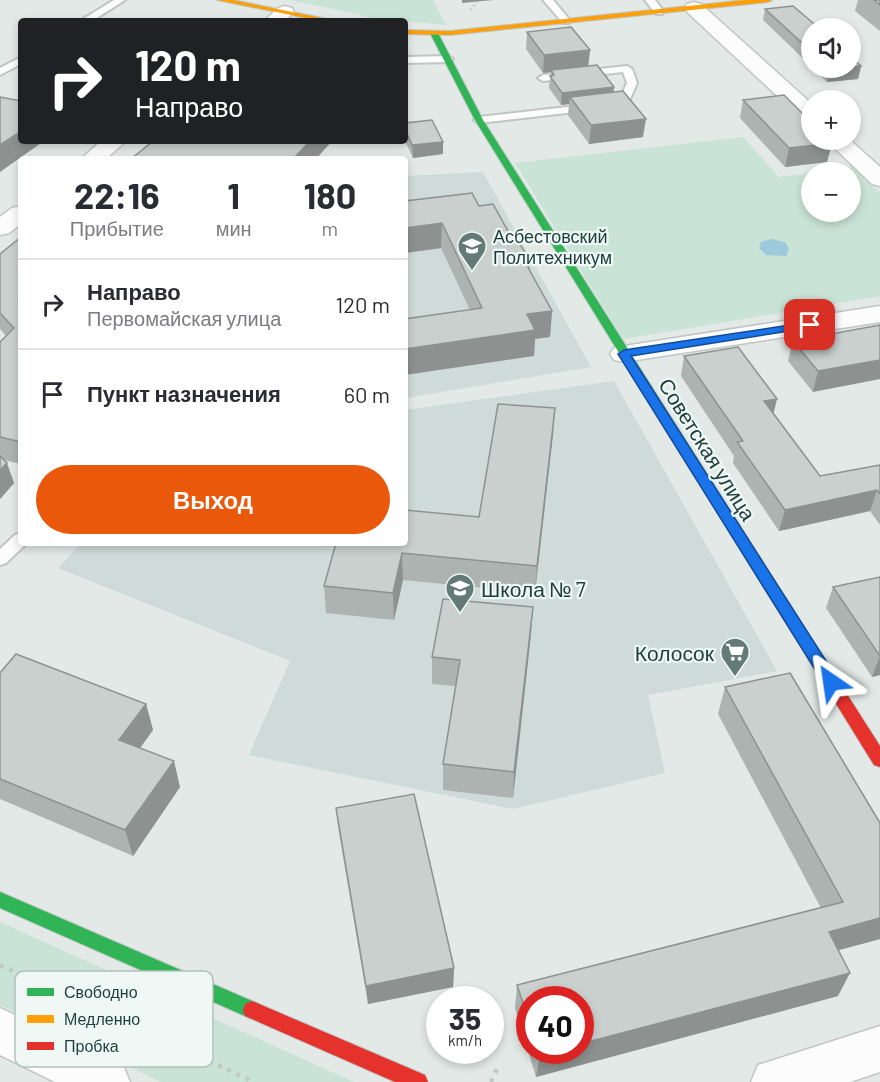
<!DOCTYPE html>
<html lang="ru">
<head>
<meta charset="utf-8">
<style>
  body { margin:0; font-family:Barlow,sans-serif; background:#f7f7f7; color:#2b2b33; height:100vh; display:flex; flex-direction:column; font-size:22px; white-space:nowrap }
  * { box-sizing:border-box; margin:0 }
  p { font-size:20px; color:#7c7c81 }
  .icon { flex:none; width:33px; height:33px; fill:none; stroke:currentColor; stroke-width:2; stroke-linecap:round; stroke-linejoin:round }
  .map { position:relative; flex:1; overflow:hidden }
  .drawer { position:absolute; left:18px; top:156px; width:390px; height:390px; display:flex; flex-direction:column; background:#fff; border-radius:6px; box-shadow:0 3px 9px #0003 }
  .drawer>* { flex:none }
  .guide { position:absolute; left:18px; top:18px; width:390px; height:126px; border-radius:6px; box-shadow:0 3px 9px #0003; background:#202124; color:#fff; overflow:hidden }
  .tools { position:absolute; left:801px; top:18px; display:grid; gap:12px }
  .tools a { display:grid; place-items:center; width:60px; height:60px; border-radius:50%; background:#fff; box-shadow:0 3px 9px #0003; font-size:30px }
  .speed { position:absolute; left:426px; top:986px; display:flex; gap:12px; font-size:30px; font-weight:700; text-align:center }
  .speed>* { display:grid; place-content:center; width:78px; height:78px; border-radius:50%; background:#fff; box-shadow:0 3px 9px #0003; line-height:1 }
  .speed small { font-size:15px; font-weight:400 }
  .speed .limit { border:9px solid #d22; background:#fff; color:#111 }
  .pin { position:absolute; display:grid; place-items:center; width:51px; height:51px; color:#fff; margin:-26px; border-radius:12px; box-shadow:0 3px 9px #0006 }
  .me { position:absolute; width:66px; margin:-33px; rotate:328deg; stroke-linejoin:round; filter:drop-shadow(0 0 4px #0008) }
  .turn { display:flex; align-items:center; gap:21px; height:126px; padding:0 18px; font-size:27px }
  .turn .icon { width:78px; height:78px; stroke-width:2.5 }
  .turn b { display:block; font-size:42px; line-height:51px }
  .eta { display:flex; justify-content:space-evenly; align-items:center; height:102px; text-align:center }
  .eta b { font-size:36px; font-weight:700; line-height:42px }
  .primary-button { display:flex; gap:12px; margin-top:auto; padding:12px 18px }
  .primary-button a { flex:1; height:69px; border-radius:36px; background:#ea580c; color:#fff; font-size:24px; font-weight:700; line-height:69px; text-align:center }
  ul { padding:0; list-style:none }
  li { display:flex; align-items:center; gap:18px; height:90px; padding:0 18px; border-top:2px solid #e1e1e2 }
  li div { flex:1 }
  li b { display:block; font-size:22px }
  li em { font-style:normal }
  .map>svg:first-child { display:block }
  .built { fill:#cfdbd8 }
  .green { fill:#c9e4d6; fill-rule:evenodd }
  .water { fill:#9dc9dd }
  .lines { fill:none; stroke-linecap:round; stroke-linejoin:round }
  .lane-casing { stroke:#bfc6c4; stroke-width:4 }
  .street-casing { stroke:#bfc6c4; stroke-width:3 }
  .fast-casing { stroke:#bdc7c5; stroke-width:2 }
  .slow-casing { stroke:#bdc7c5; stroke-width:2 }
  .jam-casing { stroke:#bdc7c5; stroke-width:2 }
  .path-far1 { stroke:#bfcac7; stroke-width:2; stroke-dasharray:2 3; stroke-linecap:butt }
  .path { stroke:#bfcac7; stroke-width:4.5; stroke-dasharray:4 6; stroke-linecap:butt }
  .lane { fill:#fbfcfb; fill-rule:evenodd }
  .street { fill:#fbfcfb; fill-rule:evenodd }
  .fast { fill:#30b455; fill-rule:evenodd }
  .slow { fill:#ff9f0a; fill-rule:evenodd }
  .jam { fill:#e5322d; fill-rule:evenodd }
  .wall { fill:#adb3b1; fill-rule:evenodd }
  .shaded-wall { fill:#8d9290 }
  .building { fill:#c9d0ce; stroke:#8d9290; stroke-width:1.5 }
  .route { fill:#1a73e8; stroke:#114b97; stroke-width:1.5 }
  .labels { text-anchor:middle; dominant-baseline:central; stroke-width:4.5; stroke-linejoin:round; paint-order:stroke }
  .far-poi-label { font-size:18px; fill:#1e3e3b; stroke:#f0f8f5; text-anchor:start }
  .street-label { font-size:21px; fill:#1e3e3b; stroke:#f0f8f5 }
  .poi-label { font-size:21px; fill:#1e3e3b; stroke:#f0f8f5; text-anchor:start }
  .key { fill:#f0f8f5; stroke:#b1c0bd; stroke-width:1.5 }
  .key-label { font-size:16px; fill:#1e3e3b }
</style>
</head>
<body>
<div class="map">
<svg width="880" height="1082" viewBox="0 0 880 1082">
  <rect width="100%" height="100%" fill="#e2e9e7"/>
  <g class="built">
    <path d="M 483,172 L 591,367 L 405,398 L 405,176 Z"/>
    <path d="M 614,381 L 777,671 L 648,695 L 665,773 L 513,809 L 249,755 L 290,661 L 58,568 L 81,543 L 405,543 L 405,410 Z"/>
  </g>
  <g class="green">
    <path d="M 290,0 L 433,0 L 446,25 L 374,18 Z"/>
    <path d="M 743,137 L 779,177 L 853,167 L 880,193 L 880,296 L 623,339 L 515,163 ZM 812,172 L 850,172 L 850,212 L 812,212 Z"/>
    <path d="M 0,922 L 354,1082 L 161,1082 L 0,1005 Z"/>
  </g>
  <path class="water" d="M 771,239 L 785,242 L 789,249 L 786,256 L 766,255 L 759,248 L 761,242 Z"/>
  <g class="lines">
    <g class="lane-casing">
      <g id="lane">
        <path d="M 114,0 L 125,0 L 92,21 L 80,21 Z"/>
        <path d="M 543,0 L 553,0 L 569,19 L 569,23 L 563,23 Z"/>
        <path d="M 645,0 L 655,0 L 664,12 L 662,14 L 656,14 Z"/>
        <path d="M 21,57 L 21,64 L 0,75 L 0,68 Z"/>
        <path d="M 405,57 L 448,56 L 453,59 L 448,62 L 405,63 Z"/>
        <path d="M 627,66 L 632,69 L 637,83 L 627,106 L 479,123 L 474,120 L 479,117 L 619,101 L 627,83 L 623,72 L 543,81 L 538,78 L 543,75 Z"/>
        <path d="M 21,533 L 21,543 L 27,543 L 6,563 L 0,565 L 0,549 L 15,535 Z"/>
      </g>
    </g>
    <g class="street-casing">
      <g id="street">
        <path d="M 694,2 L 701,4 L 812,104 L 812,122 L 804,121 L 687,12 L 685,8 L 687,4 Z"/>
        <path d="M 285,6 L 292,8 L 294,12 L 285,21 L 264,21 L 278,8 Z"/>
        <path d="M 826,140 L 850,140 L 880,167 L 880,186 L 872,184 Z"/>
        <path d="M 101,141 L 126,141 L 106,159 L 81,159 Z"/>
        <path d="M 21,206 L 21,224 L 9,233 L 0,235 L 0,217 L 12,208 Z"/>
        <path d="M 880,306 L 880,322 L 624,362 L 614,360 L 610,354 L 614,348 L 624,346 Z"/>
        <path d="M 0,1008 L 123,1065 L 130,1082 L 55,1082 L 0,1055 Z"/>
        <path d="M 880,1026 L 880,1072 L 850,1082 L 751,1082 L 758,1065 Z"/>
      </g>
    </g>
    <g class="fast-casing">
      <g id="fast">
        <path d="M 431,31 L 438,33 L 483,120 L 743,531 L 745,534 L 743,537 L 733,537 L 475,120 L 430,33 Z"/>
        <path d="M 0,892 L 259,1004 L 261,1010 L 259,1016 L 252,1019 L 245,1016 L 0,908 Z"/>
      </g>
    </g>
    <g class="slow-casing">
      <g id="slow">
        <path d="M 217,0 L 233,0 L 337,21 L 321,21 Z"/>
        <path d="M 746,0 L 772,0 L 768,2 L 450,35 L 405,34 L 405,30 L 450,31 Z"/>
      </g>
    </g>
    <g class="jam-casing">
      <g id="jam">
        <path d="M 738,529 L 743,531 L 880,746 L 880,767 L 874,765 L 733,537 L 731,534 Z"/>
        <path d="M 252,1001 L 425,1075 L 428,1082 L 395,1082 L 245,1016 L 243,1010 L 245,1004 Z"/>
      </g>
    </g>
    <path class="path-far1" d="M 470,10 L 477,2"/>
    <g class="path">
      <path d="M 0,965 L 254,1082"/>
      <path d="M 491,1082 L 498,1066"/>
    </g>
    <use href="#lane" class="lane"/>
    <use href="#street" class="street"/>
    <use href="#fast" class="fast"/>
    <use href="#slow" class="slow"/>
    <use href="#jam" class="jam"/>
  </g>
  <g class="wall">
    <path d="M 858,0 L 880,0 L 880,31 L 855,11 Z"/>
    <path d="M 765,9 L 812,28 L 812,67 L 763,20 Z"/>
    <path d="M 527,32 L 590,50 L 588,66 L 614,92 L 643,137 L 589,144 L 568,115 L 569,104 L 561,105 L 549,88 L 551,72 L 543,73 L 526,49 Z"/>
    <path d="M 861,66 L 858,79 L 827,82 L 812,68 L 850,68 Z"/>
    <path d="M 743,100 L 832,143 L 827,162 L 785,167 L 740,118 Z"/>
    <path d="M 405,123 L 443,142 L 443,154 L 413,158 L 405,141 Z"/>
    <path d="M 405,201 L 479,206 L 529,270 L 552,311 L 550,337 L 535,339 L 534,356 L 470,310 L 441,248 L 405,253 Z"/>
    <path d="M 21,237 L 21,464 L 4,460 L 14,483 L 0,499 L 0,342 L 6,336 L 0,329 L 0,254 Z"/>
    <path d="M 880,325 L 813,392 L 788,361 L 793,341 Z"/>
    <path d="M 684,356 L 773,414 L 820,476 L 880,465 L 880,525 L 870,511 L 779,531 L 733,463 L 734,456 L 681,376 Z"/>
    <path d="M 555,408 L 535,593 L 403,580 L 394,620 L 326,613 L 324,586 L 479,517 Z"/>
    <path d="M 880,577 L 880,675 L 872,677 L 826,608 L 833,587 Z"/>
    <path d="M 531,634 L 513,798 L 443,790 L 443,764 L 455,686 L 432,684 L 432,657 Z"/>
    <path d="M 0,673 L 146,704 L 153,730 L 140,748 L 180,787 L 133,856 L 0,799 Z"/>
    <path d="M 725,687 L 880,823 L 880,939 L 838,950 L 838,996 L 536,1077 L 515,1008 L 517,985 L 821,908 L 718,714 ZM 530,999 L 580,1050 L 530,1050 Z"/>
    <path d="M 336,808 L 454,968 L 453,987 L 368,1004 L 338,827 Z"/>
  </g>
  <g class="shaded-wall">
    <path d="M 462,0 L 493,0 L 462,3 Z"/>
    <path d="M 590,50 L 588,68 L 551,70 L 551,72 L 543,73 L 544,55 Z"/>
    <path d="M 861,66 L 858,79 L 827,82 L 830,70 Z"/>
    <path d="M 614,87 L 613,99 L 570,97 L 569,104 L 561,105 L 562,93 Z"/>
    <path d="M 646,119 L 643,137 L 589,144 L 591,125 Z"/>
    <path d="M 21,131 L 21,141 L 44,141 L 0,172 L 0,145 Z"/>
    <path d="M 310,141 L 332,141 L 316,159 L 293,159 Z"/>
    <path d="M 443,142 L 443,154 L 413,158 L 412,145 Z"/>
    <path d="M 832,143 L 827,162 L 785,167 L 789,148 Z"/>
    <path d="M 442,223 L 441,248 L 405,253 L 405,228 Z"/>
    <path d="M 530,261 L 528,287 L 525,262 Z"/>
    <path d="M 552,311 L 550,337 L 535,339 L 534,356 L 405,375 L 405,349 L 527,314 Z"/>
    <path d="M 880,360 L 880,379 L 813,392 L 818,371 Z"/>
    <path d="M 777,399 L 772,420 L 764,401 Z"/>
    <path d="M 555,408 L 553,435 L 535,593 L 537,566 Z"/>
    <path d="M 7,463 L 14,483 L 0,499 L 0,470 Z"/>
    <path d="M 877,490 L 870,511 L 779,531 L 785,510 Z"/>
    <path d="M 402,553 L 403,580 L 394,620 L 393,593 Z"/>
    <path d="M 533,607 L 531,634 L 513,798 L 514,772 Z"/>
    <path d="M 880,656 L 880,675 L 872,677 Z"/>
    <path d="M 146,704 L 153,730 L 127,766 L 119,740 Z"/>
    <path d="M 174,761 L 180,787 L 133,856 L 125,830 Z"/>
    <path d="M 880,918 L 880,939 L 817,956 L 829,932 Z"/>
    <path d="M 454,968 L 453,987 L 368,1004 L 366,986 Z"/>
    <path d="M 850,973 L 838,996 L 536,1077 L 540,1055 L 559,1050 L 580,1050 L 580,1044 Z"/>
  </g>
  <g class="building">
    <path d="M 874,0 L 880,0 L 880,5 Z"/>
    <path d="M 793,6 L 819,28 L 812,28 L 812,52 L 765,9 Z"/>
    <path d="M 571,27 L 590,50 L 544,55 L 527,32 Z"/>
    <path d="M 850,57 L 861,66 L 850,67 Z"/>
    <path d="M 597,65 L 614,87 L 562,93 L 550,76 L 554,75 L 551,70 Z"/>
    <path d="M 828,68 L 850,68 L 830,70 Z"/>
    <path d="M 623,91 L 646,119 L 591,125 L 570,97 Z"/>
    <path d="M 784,95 L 812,123 L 812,140 L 828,140 L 832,143 L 789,148 L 743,100 Z"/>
    <path d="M 0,97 L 21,101 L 21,131 L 0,145 Z"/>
    <path d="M 432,120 L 443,142 L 412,145 L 405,129 L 405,123 Z"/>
    <path d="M 162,141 L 310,141 L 293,159 L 131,159 L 152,142 L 159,143 Z"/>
    <path d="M 472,193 L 479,206 L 493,204 L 513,240 L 517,239 L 530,261 L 525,262 L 552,311 L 527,314 L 535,330 L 405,349 L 405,319 L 482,308 L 442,223 L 405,228 L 405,201 Z"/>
    <path d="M 21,237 L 21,296 L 19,298 L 21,298 L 21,442 L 0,437 L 0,342 L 14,328 L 0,313 L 0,254 Z"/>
    <path d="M 880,325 L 880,360 L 818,371 L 793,341 Z"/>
    <path d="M 738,347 L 777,399 L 764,401 L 820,476 L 880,465 L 880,494 L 877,490 L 785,510 L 737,442 L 743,441 L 684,356 Z"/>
    <path d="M 498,404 L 555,408 L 537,566 L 402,553 L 393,593 L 324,586 L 336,543 L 405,543 L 405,510 L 479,517 Z"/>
    <path d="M 0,456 L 7,463 L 0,470 Z"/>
    <path d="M 880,577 L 880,656 L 833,587 Z"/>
    <path d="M 443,599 L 533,607 L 514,772 L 443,764 L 460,660 L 432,657 Z"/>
    <path d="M 16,654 L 146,704 L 119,740 L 174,761 L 125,830 L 0,779 L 0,673 Z"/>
    <path d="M 790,673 L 880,823 L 880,918 L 829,932 L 850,973 L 580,1044 L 580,999 L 530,999 L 530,1024 L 517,985 L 843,902 L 725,687 Z"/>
    <path d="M 414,794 L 454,968 L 366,986 L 336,808 Z"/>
    <path d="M 538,1050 L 559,1050 L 540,1055 Z"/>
  </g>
  <path class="route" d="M 810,322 L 816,325 L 814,327 L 631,356 L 837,678 L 839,682 L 837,687 L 826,687 L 618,354 L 624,350 Z"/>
  <defs>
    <g id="university-pin" transform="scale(1.5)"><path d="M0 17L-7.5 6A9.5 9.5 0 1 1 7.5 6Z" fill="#637a77" stroke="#f0f8f5"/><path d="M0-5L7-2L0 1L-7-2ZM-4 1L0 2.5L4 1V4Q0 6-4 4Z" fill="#fff"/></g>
    <g id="school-pin" transform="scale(1.5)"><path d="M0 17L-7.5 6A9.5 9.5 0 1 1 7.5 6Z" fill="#637a77" stroke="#f0f8f5"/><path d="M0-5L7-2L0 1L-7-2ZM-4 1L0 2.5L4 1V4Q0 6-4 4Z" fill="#fff"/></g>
    <g id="supermarket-pin" transform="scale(1.5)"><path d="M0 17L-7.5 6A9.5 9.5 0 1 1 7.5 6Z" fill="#637a77" stroke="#f0f8f5"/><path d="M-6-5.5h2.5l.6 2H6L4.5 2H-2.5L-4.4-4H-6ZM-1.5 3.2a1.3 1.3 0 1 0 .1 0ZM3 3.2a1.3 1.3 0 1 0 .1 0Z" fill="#fff"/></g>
  </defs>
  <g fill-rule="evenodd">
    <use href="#university-pin" x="472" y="246"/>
    <use href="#school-pin" x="460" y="588"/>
    <use href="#supermarket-pin" x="735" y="652"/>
  </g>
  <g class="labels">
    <g class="far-poi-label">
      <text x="493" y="236">Асбестовский<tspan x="493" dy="21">Политехникум</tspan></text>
    </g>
    <g class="street-label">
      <text transform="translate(708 449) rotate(58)">Советская улица</text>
    </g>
    <g class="poi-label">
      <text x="481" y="588">Школа № 7</text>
      <text x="714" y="652" text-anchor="end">Колосок</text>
    </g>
  </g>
  <rect x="15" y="971" width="198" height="96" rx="9" class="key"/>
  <rect x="27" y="988" width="27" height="8" fill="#30b455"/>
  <rect x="27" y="1015" width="27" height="8" fill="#ff9f0a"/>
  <rect x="27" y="1042" width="27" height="8" fill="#e5322d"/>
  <g class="key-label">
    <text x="64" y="998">Свободно</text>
    <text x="64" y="1025">Медленно</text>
    <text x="64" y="1052">Пробка</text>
  </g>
</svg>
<div class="tools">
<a><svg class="icon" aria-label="sound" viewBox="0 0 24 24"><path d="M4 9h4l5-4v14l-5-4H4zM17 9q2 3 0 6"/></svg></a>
<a>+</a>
<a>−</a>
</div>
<div class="speed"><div>35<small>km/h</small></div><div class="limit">40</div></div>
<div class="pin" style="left:810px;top:325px;background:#d93025"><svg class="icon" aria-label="arrive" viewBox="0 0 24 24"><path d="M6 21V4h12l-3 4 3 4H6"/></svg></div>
<svg class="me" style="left:831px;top:682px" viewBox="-20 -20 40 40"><path d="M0-17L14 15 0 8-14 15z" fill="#1a73e8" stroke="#fff" stroke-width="4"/></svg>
<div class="guide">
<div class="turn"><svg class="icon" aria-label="right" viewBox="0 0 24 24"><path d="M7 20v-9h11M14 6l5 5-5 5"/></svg><div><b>120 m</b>Направо</div></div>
</div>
<section class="drawer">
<div class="eta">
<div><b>22:16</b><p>Прибытие</p></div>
<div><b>1</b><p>мин</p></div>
<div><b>180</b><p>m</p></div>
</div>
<ul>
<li><svg class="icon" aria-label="right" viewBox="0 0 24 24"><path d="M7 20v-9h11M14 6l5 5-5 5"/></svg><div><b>Направо</b><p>Первомайская улица</p></div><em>120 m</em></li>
<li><svg class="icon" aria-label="arrive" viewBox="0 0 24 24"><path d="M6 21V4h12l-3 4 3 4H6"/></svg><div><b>Пункт назначения</b></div><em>60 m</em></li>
</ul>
<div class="primary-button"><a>Выход</a></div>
</section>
</div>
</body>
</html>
